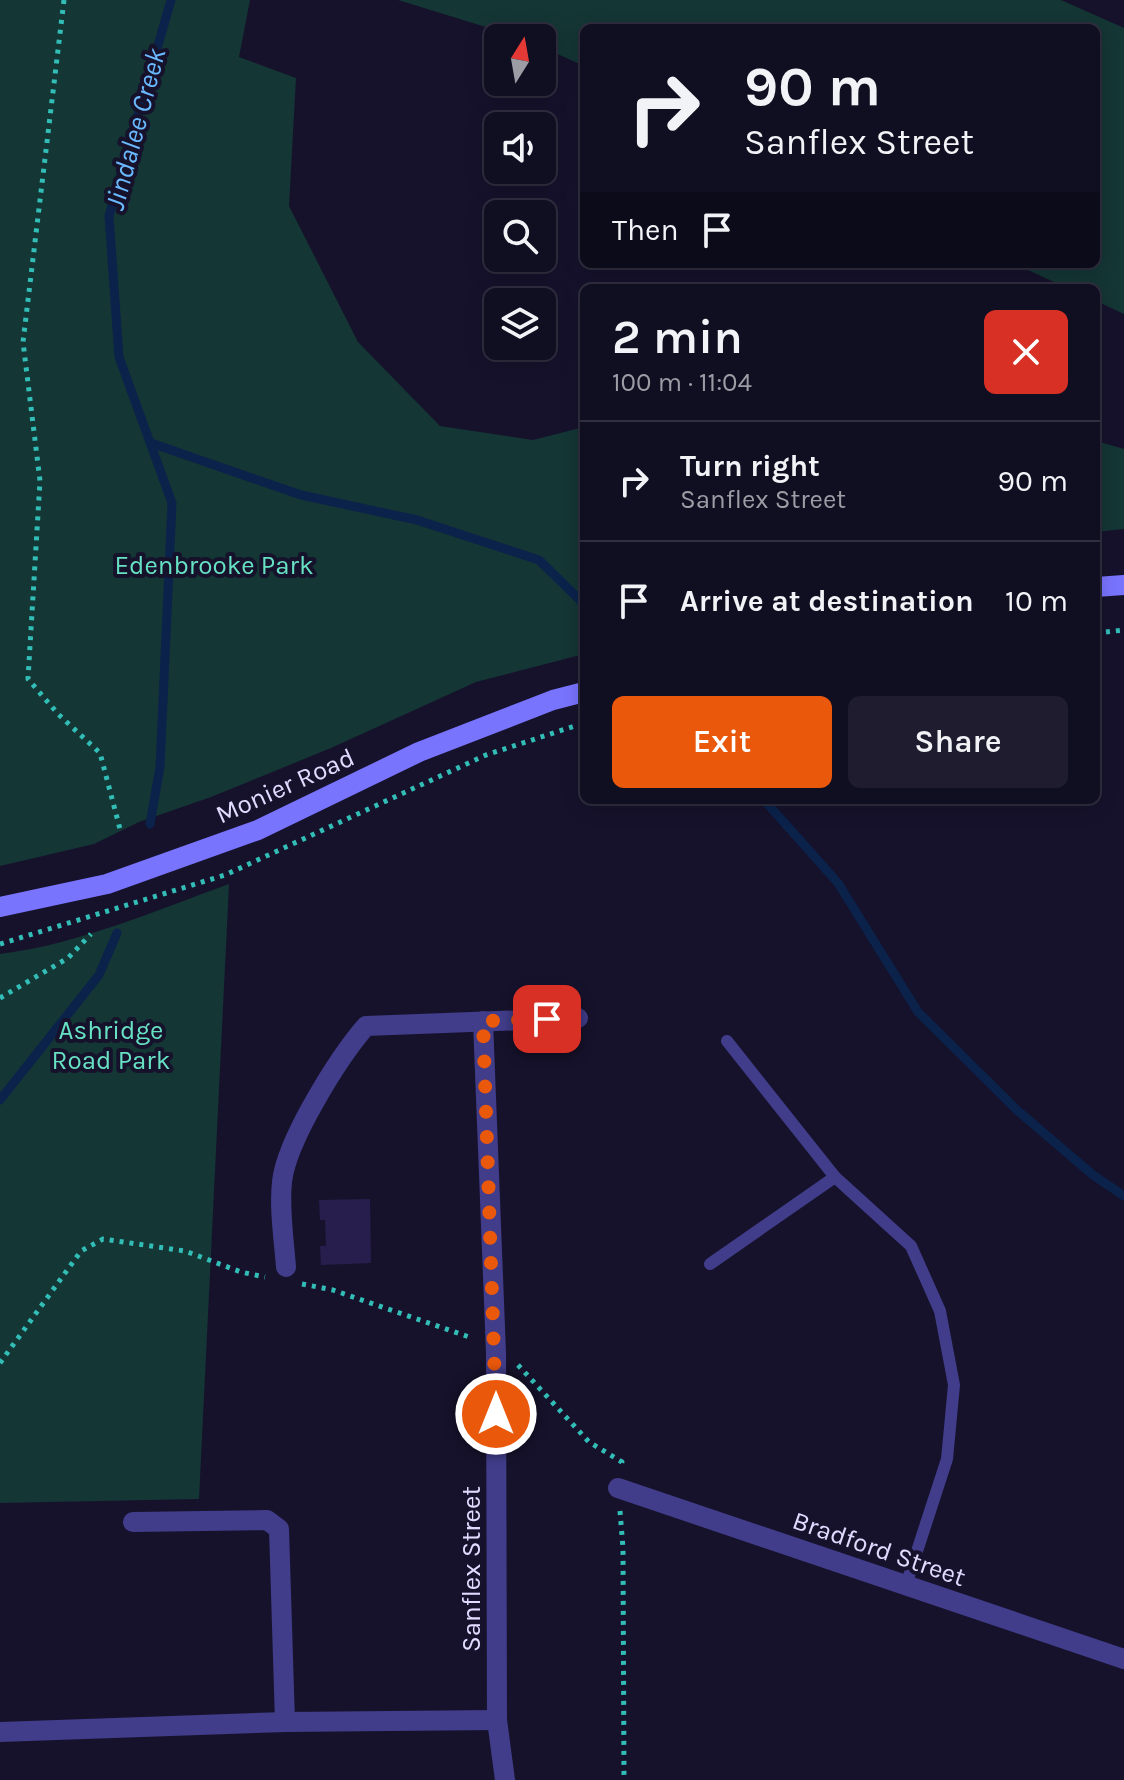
<!DOCTYPE html>
<html lang="en">
<head>
<meta charset="utf-8">
<style>
  body { margin:0; font-family:Karla,sans-serif; background:#1e1c2e; color:#f1f3f6; height:100vh; display:flex; flex-direction:column; font-size:30px; white-space:nowrap }
  * { box-sizing:border-box; margin:0 }
  p { font-size:26px; color:#9c9ca5 }
  .icon { flex:none; width:44px; height:44px; fill:none; stroke:currentColor; stroke-width:2; stroke-linecap:round; stroke-linejoin:round }
  .map { position:relative; flex:1; overflow:hidden }
  .side { position:absolute; left:580px; top:284px; width:520px; height:520px; display:flex; flex-direction:column; background:#100e21; border-radius:12px; box-shadow:0 4px 20px #0003,0 0 0 2px #302e3f }
  .side>* { flex:none }
  .hud { position:absolute; left:580px; top:24px; width:520px; height:244px; border-radius:12px; box-shadow:0 4px 20px #0003,0 0 0 2px #302e3f; background:#100e21; color:#f1f3f6; overflow:hidden }
  .needle { width:52px; rotate:11deg }
  .controls { position:absolute; left:484px; top:24px; display:grid; gap:16px }
  .controls a { display:grid; place-items:center; width:72px; height:72px; border-radius:12px; background:#100e21; box-shadow:0 4px 20px #0003,0 0 0 2px #302e3f; font-size:40px }
  .pin { position:absolute; display:grid; place-items:center; width:68px; height:68px; color:#fff; margin:-34px; border-radius:16px; box-shadow:0 4px 12px #0006 }
  .me { position:absolute; width:88px; margin:-44px; rotate:0deg; stroke-linejoin:round; filter:drop-shadow(0 0 6px #0008) }
  .turn { display:flex; align-items:center; gap:28px; height:168px; padding:0 32px; font-size:36px }
  .turn .icon { width:104px; height:104px; stroke-width:2.5 }
  .turn b { display:block; font-size:56px; line-height:68px }
  .then { display:flex; align-items:center; height:76px; padding:0 32px; background:#0003; gap:16px; font-size:30px }
  .round { display:grid; place-items:center; flex:none; width:84px; height:84px; border-radius:12px; background:#1e1c2e }
  .headline { display:flex; align-items:center; justify-content:space-between; height:136px; padding:0 32px }
  h1 { font-size:48px; font-weight:600; line-height:60px }
  .primary-button { display:flex; gap:16px; margin-top:auto; padding:16px 32px }
  .primary-button a { flex:1; height:92px; border-radius:12px; background:#ea580c; color:#fff; font-size:32px; font-weight:600; line-height:92px; text-align:center }
  .primary-button a+a { background:#1e1c2e; color:#f1f3f6 }
  ul { padding:0; list-style:none }
  li { display:flex; align-items:center; gap:24px; height:120px; padding:0 32px; border-top:2px solid #302e3f }
  li div { flex:1 }
  li b { display:block; font-size:30px }
  li em { font-style:normal }
  .map>svg:first-child { display:block }
  .green { fill:#143635 }
  .lines { fill:none; stroke-linecap:round; stroke-linejoin:round }
  .stream { stroke:#0b224b; stroke-width:9 }
  .building { fill:#281e4d }
  .path { stroke:#32beb7; stroke-width:5; stroke-dasharray:4 6; stroke-linecap:butt }
  .lane { stroke:#413d8a; stroke-width:12 }
  .street { stroke:#413d8a; stroke-width:20 }
  .secondary { stroke:#7974fe; stroke-width:20 }
  .route { stroke:#ea580c; stroke-width:14; stroke-dasharray:0 25.2 }
  .labels { text-anchor:middle; dominant-baseline:central; stroke-width:8; stroke-linejoin:round; paint-order:stroke }
  .park-label { font-size:26px; fill:#67e1c3; stroke:#16122c }
  .street-label { font-size:26px; fill:#e1dcff; stroke:#16122c }
  .water-label { font-size:28px; font-style:italic; fill:#6bb9fe; stroke:#16122c }
</style>
</head>
<body>
<div class="map">
<svg width="1124" height="1780" viewBox="0 0 1124 1780">
  <rect width="100%" height="100%" fill="#16122c"/>
  <g class="green">
    <path d="M 0,0 L 250,0 L 239,57 L 296,78 L 289,206 L 358,342 L 440,426 L 533,440 L 584,427 L 584,654 L 476,682 L 331,748 L 211,797 L 139,822 L 94,844 L 0,866 Z"/>
    <path d="M 398,0 L 1061,0 L 1124,28 L 1124,314 L 1096,301 L 1096,288 L 1067,288 L 1015,264 L 1096,264 L 1096,28 L 584,28 L 584,66 L 542,47 L 542,38 L 521,38 Z"/>
    <path d="M 1096,441 L 1124,449 L 1124,529 L 1096,532 Z"/>
    <path d="M 229,884 L 199,1499 L 0,1503 L 0,954 C 79,944 154,911 229,884 Z"/>
  </g>
  <g class="lines">
    <g class="stream">
      <path d="M 151,443 L 301,495 L 417,520 L 539,560 L 584,604"/>
      <path d="M 764,800 L 838,883 L 918,1012 L 1018,1111 L 1093,1175 L 1124,1196"/>
      <path d="M 150,824 L 160,767 L 172,503 L 119,357 L 109,216 L 171,0"/>
      <path d="M 0,1100 L 99,975 L 117,933"/>
    </g>
  </g>
  <path class="building" d="M 370,1199 L 371,1263 L 321,1265 L 320,1246 L 326,1246 L 325,1220 L 320,1220 L 319,1200 Z"/>
  <g class="lines">
    <g class="path">
      <path d="M 64,0 L 23,342 L 40,481 L 28,679 L 58,714 L 100,753 L 120,829"/>
      <path d="M 1096,633 L 1124,630"/>
      <path d="M 0,944 L 225,875 L 486,755 L 584,723"/>
      <path d="M 0,998 L 68,958 L 91,934"/>
      <path d="M 302,1284 L 333,1290 L 472,1338"/>
      <path d="M 0,1363 L 81,1251 L 103,1239 L 185,1251 L 241,1272 L 265,1277"/>
      <path d="M 518,1365 L 589,1442 L 622,1462 L 621,1465"/>
      <path d="M 620,1511 L 623,1548 L 624,1780"/>
    </g>
    <g class="lane">
      <path d="M 727,1041 L 835,1177 L 911,1246 L 940,1311 L 954,1385 L 947,1459 L 906,1585"/>
      <path d="M 710,1264 L 835,1177"/>
    </g>
    <g class="street">
      <path d="M 483,1021 L 496,1353 L 497,1720 L 505,1780"/>
      <path d="M 286,1267 C 284,1240 279,1209 282,1182 C 286,1141 339,1057 366,1026 L 578,1018"/>
      <path d="M 618,1488 L 1124,1659"/>
      <path d="M 133,1522 L 267,1520 L 279,1529 L 285,1722"/>
      <path d="M 0,1732 L 285,1722 L 497,1720"/>
    </g>
    <g class="secondary">
      <path d="M 1096,587 L 1124,585"/>
      <path d="M 0,907 L 107,884 L 258,830 L 419,752 L 553,700 L 584,692"/>
    </g>
  </g>
  <g class="lines">
    <path class="route" d="M 496,1414 L 483,1021 L 547,1019"/>
  </g>
  <g class="labels">
    <g class="park-label">
      <text x="214" y="565">Edenbrooke Park</text>
      <text x="111" y="1030">Ashridge<tspan x="111" dy="30">Road Park</tspan></text>
    </g>
    <g class="street-label">
      <text transform="translate(285 786) rotate(-24)">Monier Road</text>
      <text transform="translate(879 1549) rotate(19)">Bradford Street</text>
      <text transform="translate(471 1569) rotate(-90)">Sanflex Street</text>
    </g>
    <g class="water-label">
      <text transform="translate(135 129) rotate(-75)">Jindalee Creek</text>
    </g>
  </g>
</svg>
<div class="controls">
<a><svg class="needle" viewBox="-14 -14 28 28"><path d="M0-13l5 13h-10z" fill="#e53935"/><path d="M0 13l5-13h-10z" fill="#9c9ca5"/></svg></a>
<a><svg class="icon" aria-label="sound" viewBox="0 0 24 24"><path d="M4 9h4l5-4v14l-5-4H4zM17 9q2 3 0 6"/></svg></a>
<a><svg class="icon" aria-label="search" viewBox="0 0 24 24"><circle cx="10" cy="10" r="6"/><path d="M15 15l6 6"/></svg></a>
<a><svg class="icon" aria-label="layers" viewBox="0 0 24 24"><path d="M12 4l9 5-9 5-9-5zM3 14l9 5 9-5"/></svg></a>
</div>
<div class="pin" style="left:547px;top:1019px;background:#d93025"><svg class="icon" aria-label="arrive" viewBox="0 0 24 24"><path d="M6 21V4h12l-3 4 3 4H6"/></svg></div>
<svg class="me" style="left:496px;top:1414px" viewBox="-20 -20 40 40"><circle r="17" fill="#ea580c" stroke="#fff" stroke-width="3"/><path d="M0-11L8 9 0 5-8 9z" fill="#fff"/></svg>
<div class="hud">
<div class="turn"><svg class="icon" aria-label="right" viewBox="0 0 24 24"><path d="M7 20v-9h11M14 6l5 5-5 5"/></svg><div><b>90 m</b>Sanflex Street</div></div>
<div class="then">Then<svg class="icon" aria-label="arrive" viewBox="0 0 24 24"><path d="M6 21V4h12l-3 4 3 4H6"/></svg></div>
</div>
<section class="side">
<div class="headline"><div><h1>2 min</h1><p>100 m · 11:04</p></div><a class="round" style="background:#d93025;color:#fff"><svg class="icon" aria-label="close" viewBox="0 0 24 24"><path d="M6 6l12 12M18 6L6 18"/></svg></a></div>
<ul>
<li><svg class="icon" aria-label="right" viewBox="0 0 24 24"><path d="M7 20v-9h11M14 6l5 5-5 5"/></svg><div><b>Turn right</b><p>Sanflex Street</p></div><em>90 m</em></li>
<li><svg class="icon" aria-label="arrive" viewBox="0 0 24 24"><path d="M6 21V4h12l-3 4 3 4H6"/></svg><div><b>Arrive at destination</b></div><em>10 m</em></li>
</ul>
<div class="primary-button"><a>Exit</a><a>Share</a></div>
</section>
</div>
</body>
</html>
